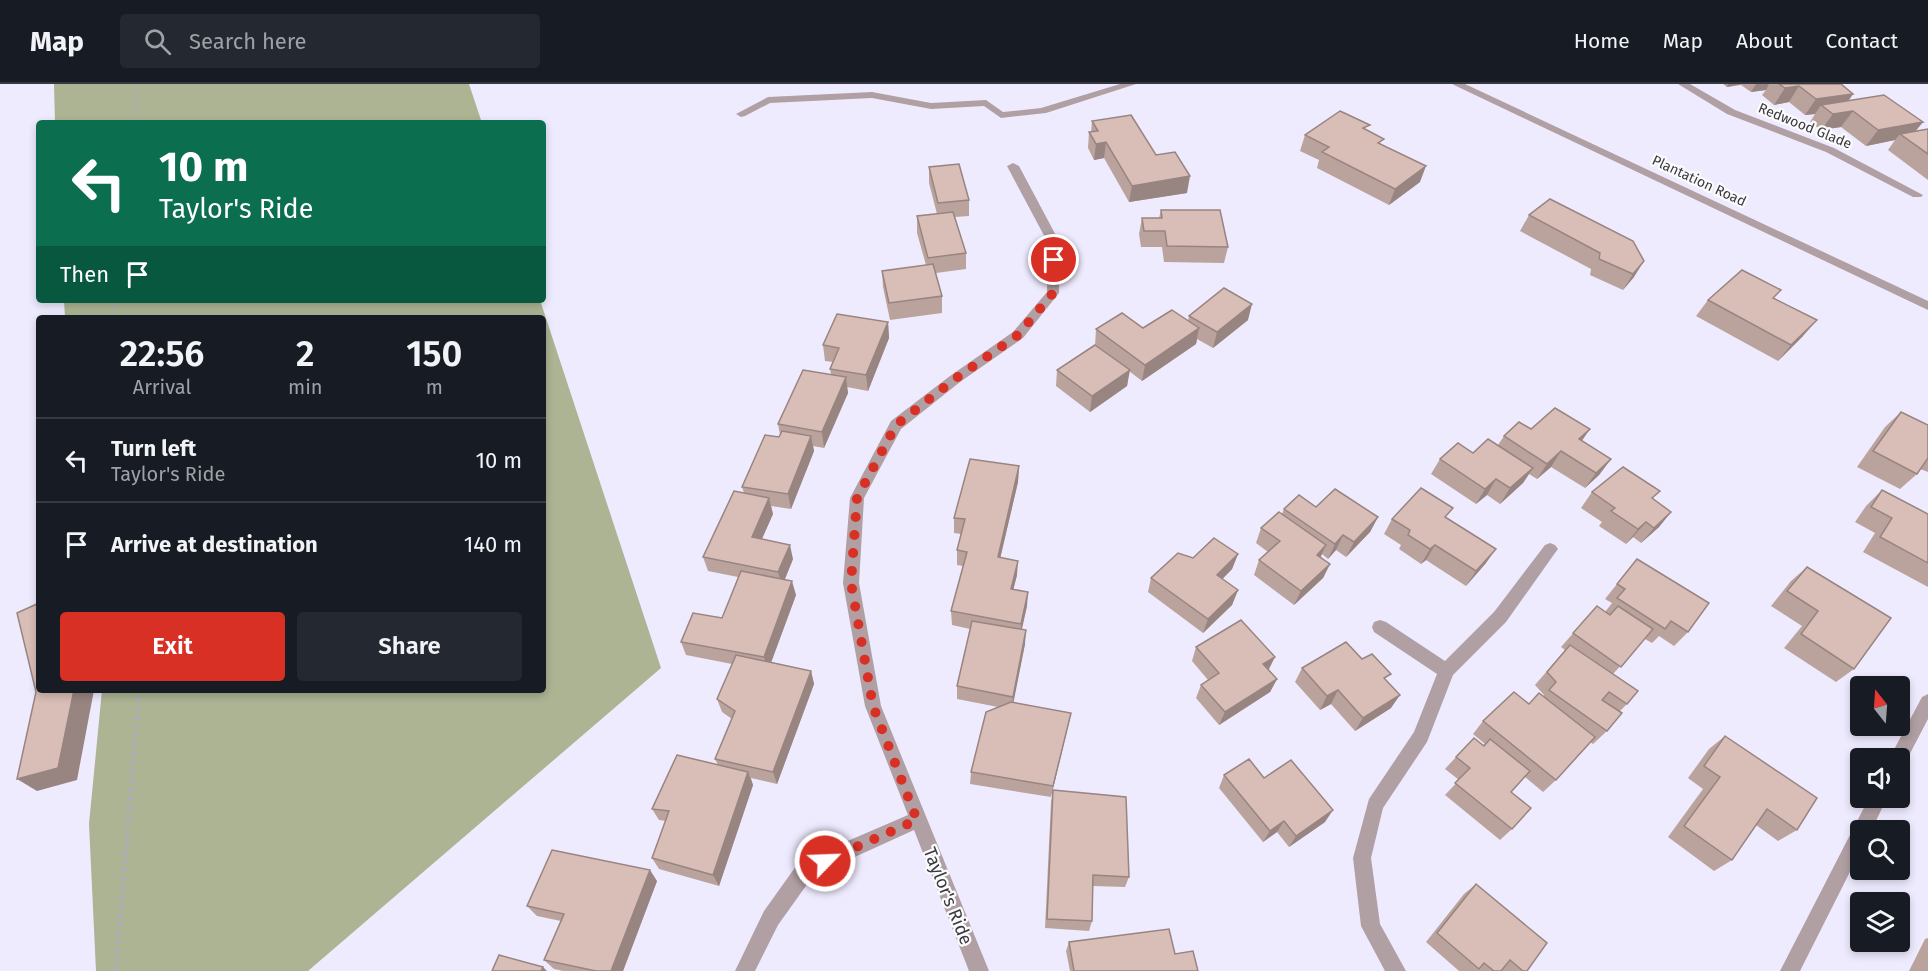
<!DOCTYPE html>
<html lang="en">
<head>
<meta charset="utf-8">
<style>
  body { margin:0; font-family:"Fira Sans",sans-serif; background:#242831; color:#f1f3f6; height:100vh; display:flex; flex-direction:column; font-size:22px; white-space:nowrap }
  * { box-sizing:border-box; margin:0 }
  p { font-size:20px; color:#9ea1a6 }
  .icon { flex:none; width:33px; height:33px; fill:none; stroke:currentColor; stroke-width:2; stroke-linecap:round; stroke-linejoin:round }
  .map { position:relative; flex:1; overflow:hidden }
  .side { position:absolute; left:36px; top:231px; width:510px; height:378px; display:flex; flex-direction:column; background:#171b24; border-radius:6px; box-shadow:0 3px 9px #0003 }
  .side>* { flex:none }
  .banner { position:absolute; left:36px; top:36px; width:510px; height:183px; border-radius:6px; box-shadow:0 3px 9px #0003; background:#0b6e4f; color:#fff; overflow:hidden }
  .needle { width:39px; rotate:343deg }
  .tools { position:absolute; left:1850px; top:592px; display:grid; gap:12px }
  .tools a { display:grid; place-items:center; width:60px; height:60px; border-radius:6px; background:#171b24; box-shadow:0 3px 9px #0003; font-size:30px }
  .pin { position:absolute; display:grid; place-items:center; width:51px; height:51px; color:#fff; margin:-26px; border:3px solid #fff; border-radius:50%; box-shadow:0 2px 6px #0007 }
  .me { position:absolute; width:66px; margin:-33px; rotate:66deg; stroke-linejoin:round; filter:drop-shadow(0 0 4px #0008) }
  .turn { display:flex; align-items:center; gap:21px; height:126px; padding:0 24px; font-size:27px }
  .turn .icon { width:78px; height:78px; stroke-width:2.5 }
  .turn b { display:block; font-size:42px; line-height:51px }
  .then { display:flex; align-items:center; height:57px; padding:0 24px; background:#0003; gap:12px; font-size:22px }
  .eta { display:flex; justify-content:space-evenly; align-items:center; height:102px; text-align:center }
  .eta b { font-size:36px; font-weight:600; line-height:42px }
  .cta { display:flex; gap:12px; margin-top:auto; padding:12px 24px }
  .cta a { flex:1; height:69px; border-radius:6px; background:#d93025; color:#fff; font-size:24px; font-weight:600; line-height:69px; text-align:center }
  .cta a+a { background:#242831; color:#f1f3f6 }
  ul { padding:0; list-style:none }
  li { display:flex; align-items:center; gap:18px; height:84px; padding:0 24px; border-top:2px solid #363941 }
  li div { flex:1 }
  li b { display:block; font-size:22px }
  li em { font-style:normal }
  header { display:flex; align-items:center; gap:36px; box-sizing:border-box; height:84px; padding:0 30px; background:#171b24; border-bottom:2px solid #363941 }
  header strong { font-size:28px }
  nav { display:flex; gap:33px; margin-inline-start:auto; font-size:21px }
  .search { width:420px; height:54px; background:#242831; display:flex; align-items:center; gap:15px; box-sizing:border-box; padding:0 21px; border-radius:6px; color:#9ea1a6; font-size:22px }
  .map>svg:first-child { display:block }
  .forest { fill:#acb493 }
  .lines { fill:none; stroke-linecap:round; stroke-linejoin:round }
  .path-far1 { stroke:#afacbc; stroke-width:3; stroke-dasharray:2 4; stroke-linecap:butt }
  .path { stroke:#afacbc; stroke-width:4.5; stroke-dasharray:4 5; stroke-linecap:butt }
  .minor { fill:#b09fa3; fill-rule:evenodd }
  .wall { fill:#bba39d }
  .shaded-wall { fill:#988480 }
  .building { fill:#d9bdb7; stroke:#988480; stroke-width:1.5 }
  .route { stroke:#d93025; stroke-width:10; stroke-dasharray:0 18 }
  .labels { text-anchor:middle; dominant-baseline:central; stroke-width:4.5; stroke-linejoin:round; paint-order:stroke }
  .far-street-label { font-size:14px; fill:#3a3841; stroke:#fbfbfb }
  .near-street-label { font-size:18px; fill:#3a3841; stroke:#fbfbfb }
</style>
</head>
<body>
<header>
<strong>Map</strong>
<div class="search"><svg class="icon" aria-label="search" viewBox="0 0 24 24"><circle cx="10" cy="10" r="6"/><path d="M15 15l6 6"/></svg>Search here</div>
<nav><a>Home</a><a>Map</a><a>About</a><a>Contact</a></nav>
</header>
<div class="map">
<svg width="1928" height="887" viewBox="0 0 1928 887">
  <rect width="100%" height="100%" fill="#efebff"/>
  <g class="forest">
    <path d="M 54,0 L 469,0 L 482,39 L 55,39 Z"/>
    <path d="M 64,216 L 540,216 L 661,584 L 308,887 L 96,887 L 89,740 L 102,606 L 543,606 L 543,234 L 65,234 Z"/>
  </g>
  <g class="lines">
    <g class="path-far1">
      <path d="M 132,39 L 136,26 L 135,0"/>
      <path d="M 114,234 L 115,216"/>
    </g>
    <path class="path" d="M 116,887 L 139,606"/>
    <g class="minor">
      <path d="M 1120,0 L 1136,0 L 1046,29 L 1001,34 L 984,22 L 931,25 L 872,14 L 770,19 L 745,32 L 741,33 L 736,30 L 768,13 L 872,8 L 931,19 L 986,16 L 1003,28 L 1041,24 Z"/>
      <path d="M 1452,0 L 1465,0 L 1928,217 L 1928,226 Z"/>
      <path d="M 1678,0 L 1690,0 L 1735,26 L 1834,64 L 1923,111 L 1921,113 L 1913,113 L 1826,68 L 1727,30 Z"/>
      <path d="M 1013,79 L 1019,82 L 1060,159 L 1059,209 L 1023,254 L 960,298 L 901,345 L 864,414 L 859,499 L 881,622 L 989,887 L 969,887 L 914,746 L 813,792 L 778,841 L 755,887 L 735,887 L 764,827 L 799,778 L 908,731 L 865,622 L 843,499 L 850,414 L 891,337 L 950,292 L 1013,248 L 1047,208 L 1048,159 L 1007,82 Z"/>
      <path d="M 1550,459 L 1555,461 L 1558,465 L 1555,469 L 1506,538 L 1453,591 L 1427,658 L 1383,724 L 1371,774 L 1380,840 L 1406,887 L 1385,887 L 1361,842 L 1353,774 L 1369,715 L 1414,648 L 1437,590 L 1374,548 L 1372,543 L 1374,538 L 1380,536 L 1386,538 L 1445,577 L 1494,528 L 1545,461 Z"/>
      <path d="M 1928,610 L 1928,635 L 1904,681 L 1899,683 L 1899,675 L 1889,675 L 1922,613 Z"/>
      <path d="M 1869,714 L 1887,714 L 1871,747 L 1860,747 L 1860,768 L 1800,887 L 1780,887 Z"/>
    </g>
  </g>
  <g class="wall">
    <path d="M 1723,0 L 1841,0 L 1853,10 L 1848,17 L 1923,38 L 1915,47 L 1928,45 L 1928,96 L 1888,66 L 1895,56 L 1866,62 L 1841,43 L 1821,46 L 1810,38 L 1815,30 L 1805,31 L 1789,18 L 1774,21 L 1762,11 L 1766,6 L 1751,8 L 1741,1 L 1727,3 Z"/>
    <path d="M 1092,37 L 1156,71 L 1187,109 L 1129,118 L 1104,74 L 1094,76 L 1088,64 L 1089,48 L 1091,48 Z"/>
    <path d="M 1368,47 L 1420,98 L 1389,121 L 1317,84 L 1319,76 L 1300,67 L 1305,51 Z"/>
    <path d="M 929,83 L 969,116 L 969,132 L 955,133 L 966,169 L 966,185 L 936,189 L 942,212 L 942,229 L 890,236 L 883,203 L 882,187 L 926,181 L 917,149 L 917,132 L 937,130 L 929,99 Z"/>
    <path d="M 1161,126 L 1228,163 L 1224,179 L 1164,178 L 1162,163 L 1141,163 L 1139,150 L 1142,134 L 1159,134 Z"/>
    <path d="M 1529,131 L 1633,157 L 1634,193 L 1623,206 L 1590,191 L 1591,185 L 1520,147 Z"/>
    <path d="M 1775,215 L 1803,252 L 1778,277 L 1696,232 L 1708,216 Z"/>
    <path d="M 1189,232 L 1248,236 L 1213,264 L 1197,255 L 1196,260 L 1142,297 L 1129,287 L 1127,302 L 1090,328 L 1056,302 L 1057,286 L 1095,262 L 1096,245 L 1143,244 L 1188,237 Z"/>
    <path d="M 888,238 L 889,254 L 868,307 L 847,303 L 848,309 L 824,364 L 813,362 L 814,367 L 791,425 L 771,422 L 773,430 L 762,455 L 793,475 L 785,495 L 796,511 L 771,578 L 811,587 L 814,600 L 777,700 L 751,694 L 753,701 L 719,802 L 659,785 L 652,774 L 666,737 L 659,736 L 652,725 L 718,681 L 715,675 L 732,635 L 722,628 L 717,615 L 732,580 L 686,571 L 681,558 L 722,534 L 738,493 L 708,487 L 703,473 L 744,409 L 742,403 L 779,353 L 780,351 L 778,340 L 831,290 L 830,285 L 833,278 L 825,277 L 823,261 Z"/>
    <path d="M 1901,328 L 1928,341 L 1928,388 L 1920,385 L 1917,390 L 1900,405 L 1857,383 L 1885,343 Z"/>
    <path d="M 1531,345 L 1582,357 L 1611,375 L 1599,391 L 1585,404 L 1551,383 L 1537,395 L 1529,390 L 1523,399 L 1500,420 L 1487,411 L 1476,420 L 1431,390 L 1440,375 L 1473,369 L 1498,361 L 1504,352 Z"/>
    <path d="M 1019,382 L 1018,398 L 1000,474 L 1017,491 L 1013,506 L 1027,522 L 1021,545 L 1025,560 L 1013,618 L 1068,642 L 1051,713 L 970,700 L 971,688 L 998,623 L 957,615 L 957,602 L 970,545 L 952,541 L 951,527 L 963,482 L 957,481 L 957,466 L 961,450 L 954,449 L 954,434 Z"/>
    <path d="M 1882,406 L 1928,430 L 1928,503 L 1863,468 L 1875,449 L 1855,438 L 1866,422 Z"/>
    <path d="M 1592,408 L 1653,415 L 1671,428 L 1659,443 L 1641,459 L 1633,453 L 1626,460 L 1599,442 L 1602,438 L 1581,424 Z"/>
    <path d="M 1316,423 L 1378,433 L 1370,448 L 1346,473 L 1336,466 L 1328,475 L 1322,470 L 1321,473 L 1330,480 L 1323,494 L 1294,521 L 1254,491 L 1259,476 L 1268,468 L 1256,459 L 1261,444 L 1282,430 L 1284,425 Z"/>
    <path d="M 1447,434 L 1486,479 L 1466,502 L 1426,476 L 1421,480 L 1399,465 L 1401,461 L 1384,450 L 1392,435 Z"/>
    <path d="M 1238,470 L 1232,485 L 1222,495 L 1238,506 L 1232,521 L 1203,549 L 1148,508 L 1151,494 L 1193,474 Z"/>
    <path d="M 1637,475 L 1688,548 L 1674,562 L 1659,552 L 1652,559 L 1645,555 L 1613,590 L 1627,620 L 1619,628 L 1607,647 L 1593,660 L 1590,658 L 1556,696 L 1543,708 L 1525,693 L 1511,708 L 1512,745 L 1500,756 L 1445,711 L 1459,696 L 1445,685 L 1456,673 L 1485,660 L 1473,650 L 1483,637 L 1529,620 L 1543,612 L 1544,611 L 1535,601 L 1565,566 L 1561,563 L 1597,522 L 1605,528 L 1612,519 L 1605,515 Z"/>
    <path d="M 1807,483 L 1854,585 L 1836,598 L 1784,564 L 1802,542 L 1771,522 L 1791,497 Z"/>
    <path d="M 1196,563 L 1269,586 L 1277,595 L 1270,608 L 1219,641 L 1196,614 L 1201,601 L 1208,596 L 1192,577 Z"/>
    <path d="M 1362,575 L 1386,596 L 1391,624 L 1355,647 L 1331,620 L 1320,626 L 1295,598 L 1302,584 Z"/>
    <path d="M 1725,652 L 1797,746 L 1778,757 L 1756,741 L 1732,776 L 1714,787 L 1668,753 L 1703,705 L 1688,694 L 1709,665 Z"/>
    <path d="M 1224,691 L 1264,694 L 1325,738 L 1289,763 L 1277,748 L 1263,758 L 1219,704 Z"/>
    <path d="M 1053,706 L 1129,793 L 1125,803 L 1093,802 L 1092,837 L 1089,847 L 1045,844 L 1051,718 Z"/>
    <path d="M 657,797 L 623,887 L 563,887 L 554,885 L 544,876 L 561,837 L 537,832 L 527,822 Z"/>
    <path d="M 1476,800 L 1527,887 L 1459,887 L 1426,858 L 1464,810 Z"/>
    <path d="M 1928,854 L 1928,887 L 1909,887 L 1925,855 Z"/>
    <path d="M 1069,858 L 1175,870 L 1198,887 L 1070,887 L 1066,867 Z"/>
  </g>
  <g class="shaded-wall">
    <path d="M 1728,0 L 1742,0 L 1727,3 Z"/>
    <path d="M 1756,0 L 1769,0 L 1766,6 L 1751,8 Z"/>
    <path d="M 1799,2 L 1789,18 L 1774,21 L 1785,4 Z"/>
    <path d="M 1853,10 L 1842,26 L 1821,21 L 1815,30 L 1805,31 L 1816,15 Z"/>
    <path d="M 1853,27 L 1841,43 L 1821,46 L 1833,30 Z"/>
    <path d="M 1923,38 L 1910,54 L 1900,50 L 1895,56 L 1866,62 L 1878,46 Z"/>
    <path d="M 1106,58 L 1104,74 L 1094,76 L 1096,60 Z"/>
    <path d="M 1426,82 L 1420,98 L 1389,121 L 1395,105 Z"/>
    <path d="M 1190,92 L 1187,109 L 1129,118 L 1132,102 Z"/>
    <path d="M 1644,177 L 1634,193 L 1623,206 L 1633,190 Z"/>
    <path d="M 1252,220 L 1248,236 L 1213,264 L 1217,248 Z"/>
    <path d="M 1817,236 L 1803,252 L 1778,277 L 1791,261 Z"/>
    <path d="M 888,238 L 889,254 L 868,307 L 866,291 Z"/>
    <path d="M 1199,244 L 1196,260 L 1142,297 L 1145,281 Z"/>
    <path d="M 1130,286 L 1127,302 L 1090,328 L 1092,312 Z"/>
    <path d="M 846,293 L 848,309 L 824,364 L 822,348 Z"/>
    <path d="M 1590,345 L 1579,361 L 1579,355 Z"/>
    <path d="M 811,352 L 814,367 L 791,425 L 788,410 Z"/>
    <path d="M 1561,367 L 1551,383 L 1537,395 L 1547,380 Z"/>
    <path d="M 1611,375 L 1599,391 L 1585,404 L 1596,389 Z"/>
    <path d="M 1019,382 L 1018,398 L 997,488 L 998,473 Z"/>
    <path d="M 1533,384 L 1523,399 L 1500,420 L 1510,404 Z"/>
    <path d="M 1496,395 L 1487,411 L 1476,420 L 1485,405 Z"/>
    <path d="M 769,414 L 773,430 L 756,468 L 752,453 Z"/>
    <path d="M 1671,428 L 1659,443 L 1641,459 L 1654,444 Z"/>
    <path d="M 1378,433 L 1370,448 L 1346,473 L 1354,458 Z"/>
    <path d="M 1646,438 L 1633,453 L 1626,460 L 1638,445 Z"/>
    <path d="M 1343,451 L 1336,466 L 1328,475 L 1335,460 Z"/>
    <path d="M 790,461 L 793,475 L 782,502 L 778,488 Z"/>
    <path d="M 1326,461 L 1319,476 L 1317,471 Z"/>
    <path d="M 1435,461 L 1426,476 L 1421,480 L 1430,465 Z"/>
    <path d="M 1496,465 L 1486,479 L 1466,502 L 1476,487 Z"/>
    <path d="M 1238,470 L 1232,485 L 1212,506 L 1217,491 Z"/>
    <path d="M 1018,477 L 1017,491 L 1010,519 L 1011,505 Z"/>
    <path d="M 1330,480 L 1323,494 L 1294,521 L 1301,507 Z"/>
    <path d="M 792,497 L 796,511 L 768,587 L 764,573 Z"/>
    <path d="M 1238,506 L 1232,521 L 1203,549 L 1208,535 Z"/>
    <path d="M 1028,508 L 1027,522 L 1020,554 L 1021,540 Z"/>
    <path d="M 1026,546 L 1025,560 L 1012,626 L 1013,613 Z"/>
    <path d="M 1275,573 L 1268,587 L 1263,580 Z"/>
    <path d="M 811,587 L 814,600 L 777,700 L 773,688 Z"/>
    <path d="M 1277,595 L 1270,608 L 1219,641 L 1225,628 Z"/>
    <path d="M 74,606 L 94,606 L 77,696 L 37,707 L 17,695 Z"/>
    <path d="M 1338,606 L 1331,620 L 1320,626 L 1327,612 Z"/>
    <path d="M 1400,611 L 1391,624 L 1355,647 L 1363,634 Z"/>
    <path d="M 1071,629 L 1068,642 L 1051,713 L 1053,702 Z"/>
    <path d="M 748,688 L 753,701 L 719,802 L 713,791 Z"/>
    <path d="M 1333,726 L 1325,738 L 1289,763 L 1296,752 Z"/>
    <path d="M 1284,737 L 1277,748 L 1263,758 L 1270,747 Z"/>
    <path d="M 650,786 L 657,797 L 623,887 L 611,887 Z"/>
    <path d="M 543,883 L 547,887 L 541,887 Z"/>
  </g>
  <g class="building">
    <path d="M 1779,0 L 1841,0 L 1853,10 L 1816,15 L 1799,2 L 1785,4 Z"/>
    <path d="M 1884,11 L 1923,38 L 1878,46 L 1853,27 L 1833,30 L 1821,21 Z"/>
    <path d="M 1340,27 L 1370,41 L 1363,44 L 1384,55 L 1378,59 L 1426,82 L 1395,105 L 1322,68 L 1329,63 L 1305,51 Z"/>
    <path d="M 1131,31 L 1156,71 L 1175,68 L 1190,92 L 1132,102 L 1106,58 L 1096,60 L 1089,48 L 1098,47 L 1092,37 Z"/>
    <path d="M 1928,45 L 1928,70 L 1900,50 Z"/>
    <path d="M 959,80 L 969,116 L 938,119 L 929,83 Z"/>
    <path d="M 1550,115 L 1633,157 L 1644,177 L 1633,190 L 1599,175 L 1600,169 L 1529,131 Z"/>
    <path d="M 1161,126 L 1220,126 L 1228,163 L 1167,162 L 1165,147 L 1144,147 L 1142,134 L 1162,134 Z"/>
    <path d="M 953,128 L 966,169 L 928,174 L 917,132 Z"/>
    <path d="M 933,180 L 942,212 L 889,219 L 882,187 Z"/>
    <path d="M 1742,186 L 1781,206 L 1773,214 L 1817,236 L 1791,261 L 1708,216 Z"/>
    <path d="M 1224,204 L 1252,220 L 1217,248 L 1189,232 Z"/>
    <path d="M 1172,226 L 1199,244 L 1145,281 L 1096,245 L 1122,229 L 1143,244 Z"/>
    <path d="M 837,230 L 888,238 L 866,291 L 830,285 L 839,264 L 823,261 Z"/>
    <path d="M 1095,261 L 1130,286 L 1092,312 L 1057,286 Z"/>
    <path d="M 803,286 L 846,293 L 822,348 L 778,340 Z"/>
    <path d="M 1555,324 L 1590,345 L 1579,355 L 1611,375 L 1596,389 L 1561,367 L 1547,380 L 1504,352 L 1519,338 L 1531,345 Z"/>
    <path d="M 1901,328 L 1928,341 L 1928,374 L 1917,390 L 1873,367 Z"/>
    <path d="M 782,347 L 811,352 L 788,410 L 742,403 L 765,351 L 779,353 Z"/>
    <path d="M 1488,355 L 1533,384 L 1510,404 L 1496,395 L 1485,405 L 1440,375 L 1458,359 L 1473,369 Z"/>
    <path d="M 970,375 L 1019,382 L 998,473 L 1018,477 L 1011,505 L 1028,508 L 1021,540 L 951,527 L 967,468 L 957,466 L 965,435 L 954,434 Z"/>
    <path d="M 1623,383 L 1660,407 L 1652,414 L 1671,428 L 1654,444 L 1646,438 L 1638,445 L 1611,427 L 1615,424 L 1592,408 Z"/>
    <path d="M 1421,404 L 1453,424 L 1445,433 L 1496,465 L 1476,487 L 1435,461 L 1430,465 L 1408,451 L 1410,446 L 1392,435 Z"/>
    <path d="M 1335,405 L 1378,433 L 1354,458 L 1343,451 L 1335,460 L 1284,425 L 1299,411 L 1316,423 Z"/>
    <path d="M 1882,406 L 1928,430 L 1928,479 L 1880,453 L 1892,434 L 1871,423 Z"/>
    <path d="M 734,407 L 769,414 L 752,453 L 790,461 L 778,488 L 703,473 Z"/>
    <path d="M 1279,428 L 1326,461 L 1317,471 L 1330,480 L 1301,507 L 1259,476 L 1280,457 L 1261,444 Z"/>
    <path d="M 1214,454 L 1238,470 L 1217,491 L 1238,506 L 1208,535 L 1151,494 L 1178,469 L 1193,474 Z"/>
    <path d="M 1637,475 L 1709,519 L 1688,548 L 1671,537 L 1665,545 L 1617,514 L 1625,505 L 1617,500 Z"/>
    <path d="M 1807,483 L 1891,534 L 1854,585 L 1801,550 L 1818,527 L 1787,507 Z"/>
    <path d="M 741,487 L 792,497 L 764,573 L 681,558 L 693,529 L 722,534 Z"/>
    <path d="M 39,519 L 39,606 L 74,606 L 58,684 L 17,695 L 36,608 L 17,529 Z"/>
    <path d="M 1597,522 L 1610,531 L 1618,522 L 1653,545 L 1621,583 L 1573,549 Z"/>
    <path d="M 1241,536 L 1275,573 L 1263,580 L 1277,595 L 1225,628 L 1201,601 L 1219,589 L 1196,563 Z"/>
    <path d="M 972,537 L 1026,546 L 1013,613 L 957,602 Z"/>
    <path d="M 1346,558 L 1362,575 L 1372,570 L 1391,590 L 1384,594 L 1400,611 L 1363,634 L 1338,606 L 1327,612 L 1302,584 Z"/>
    <path d="M 1570,561 L 1638,607 L 1627,620 L 1609,608 L 1602,616 L 1622,629 L 1607,647 L 1549,606 L 1556,598 L 1547,588 Z"/>
    <path d="M 736,571 L 811,587 L 773,688 L 715,675 L 735,627 L 717,615 Z"/>
    <path d="M 1514,608 L 1529,620 L 1539,609 L 1595,653 L 1556,696 L 1483,637 Z"/>
    <path d="M 1011,618 L 1071,629 L 1053,702 L 971,688 L 986,628 Z"/>
    <path d="M 1725,652 L 1817,714 L 1797,746 L 1767,725 L 1732,776 L 1684,742 L 1720,693 L 1704,682 Z"/>
    <path d="M 1474,654 L 1484,662 L 1490,655 L 1530,687 L 1511,708 L 1531,724 L 1512,745 L 1455,699 L 1470,684 L 1456,673 Z"/>
    <path d="M 677,671 L 748,688 L 713,791 L 652,774 L 669,727 L 652,725 Z"/>
    <path d="M 1249,675 L 1264,694 L 1291,676 L 1333,726 L 1296,752 L 1284,737 L 1270,747 L 1224,691 Z"/>
    <path d="M 1053,706 L 1126,713 L 1129,793 L 1093,791 L 1092,837 L 1047,835 Z"/>
    <path d="M 552,766 L 650,786 L 611,887 L 596,887 L 544,876 L 564,830 L 527,822 Z"/>
    <path d="M 1476,800 L 1547,859 L 1527,887 L 1523,887 L 1510,876 L 1501,887 L 1494,887 L 1484,879 L 1479,885 L 1437,849 Z"/>
    <path d="M 1169,845 L 1175,870 L 1193,867 L 1198,887 L 1074,887 L 1069,858 Z"/>
    <path d="M 499,871 L 543,883 L 541,887 L 492,887 Z"/>
  </g>
  <g class="lines">
    <path class="route" d="M 825,777 L 917,736 L 873,622 L 851,499 L 857,414 L 896,341 L 955,295 L 1018,251 L 1053,209 L 1054,176"/>
  </g>
  <g class="labels">
    <g class="far-street-label">
      <text transform="translate(1805 42) rotate(22)">Redwood Glade</text>
      <text transform="translate(1699 97) rotate(25)">Plantation Road</text>
    </g>
    <g class="near-street-label">
      <text transform="translate(948 812) rotate(68)">Taylor's Ride</text>
    </g>
  </g>
</svg>
<div class="tools">
<a><svg class="needle" viewBox="-14 -14 28 28"><path d="M0-13l5 13h-10z" fill="#e53935"/><path d="M0 13l5-13h-10z" fill="#9ea1a6"/></svg></a>
<a><svg class="icon" aria-label="sound" viewBox="0 0 24 24"><path d="M4 9h4l5-4v14l-5-4H4zM17 9q2 3 0 6"/></svg></a>
<a><svg class="icon" aria-label="search" viewBox="0 0 24 24"><circle cx="10" cy="10" r="6"/><path d="M15 15l6 6"/></svg></a>
<a><svg class="icon" aria-label="layers" viewBox="0 0 24 24"><path d="M12 4l9 5-9 5-9-5zM3 14l9 5 9-5"/></svg></a>
</div>
<div class="pin" style="left:1054px;top:176px;background:#d93025"><svg class="icon" aria-label="arrive" viewBox="0 0 24 24"><path d="M6 21V4h12l-3 4 3 4H6"/></svg></div>
<svg class="me" style="left:825px;top:777px" viewBox="-20 -20 40 40"><circle r="17" fill="#d93025" stroke="#fff" stroke-width="3"/><path d="M0-11L8 9 0 5-8 9z" fill="#fff"/></svg>
<div class="banner">
<div class="turn"><svg class="icon" aria-label="left" viewBox="0 0 24 24"><path d="M17 20v-9H6M10 6l-5 5 5 5"/></svg><div><b>10 m</b>Taylor's Ride</div></div>
<div class="then">Then<svg class="icon" aria-label="arrive" viewBox="0 0 24 24"><path d="M6 21V4h12l-3 4 3 4H6"/></svg></div>
</div>
<section class="side">
<div class="eta">
<div><b>22:56</b><p>Arrival</p></div>
<div><b>2</b><p>min</p></div>
<div><b>150</b><p>m</p></div>
</div>
<ul>
<li><svg class="icon" aria-label="left" viewBox="0 0 24 24"><path d="M17 20v-9H6M10 6l-5 5 5 5"/></svg><div><b>Turn left</b><p>Taylor's Ride</p></div><em>10 m</em></li>
<li><svg class="icon" aria-label="arrive" viewBox="0 0 24 24"><path d="M6 21V4h12l-3 4 3 4H6"/></svg><div><b>Arrive at destination</b></div><em>140 m</em></li>
</ul>
<div class="cta"><a>Exit</a><a>Share</a></div>
</section>
</div>
</body>
</html>
